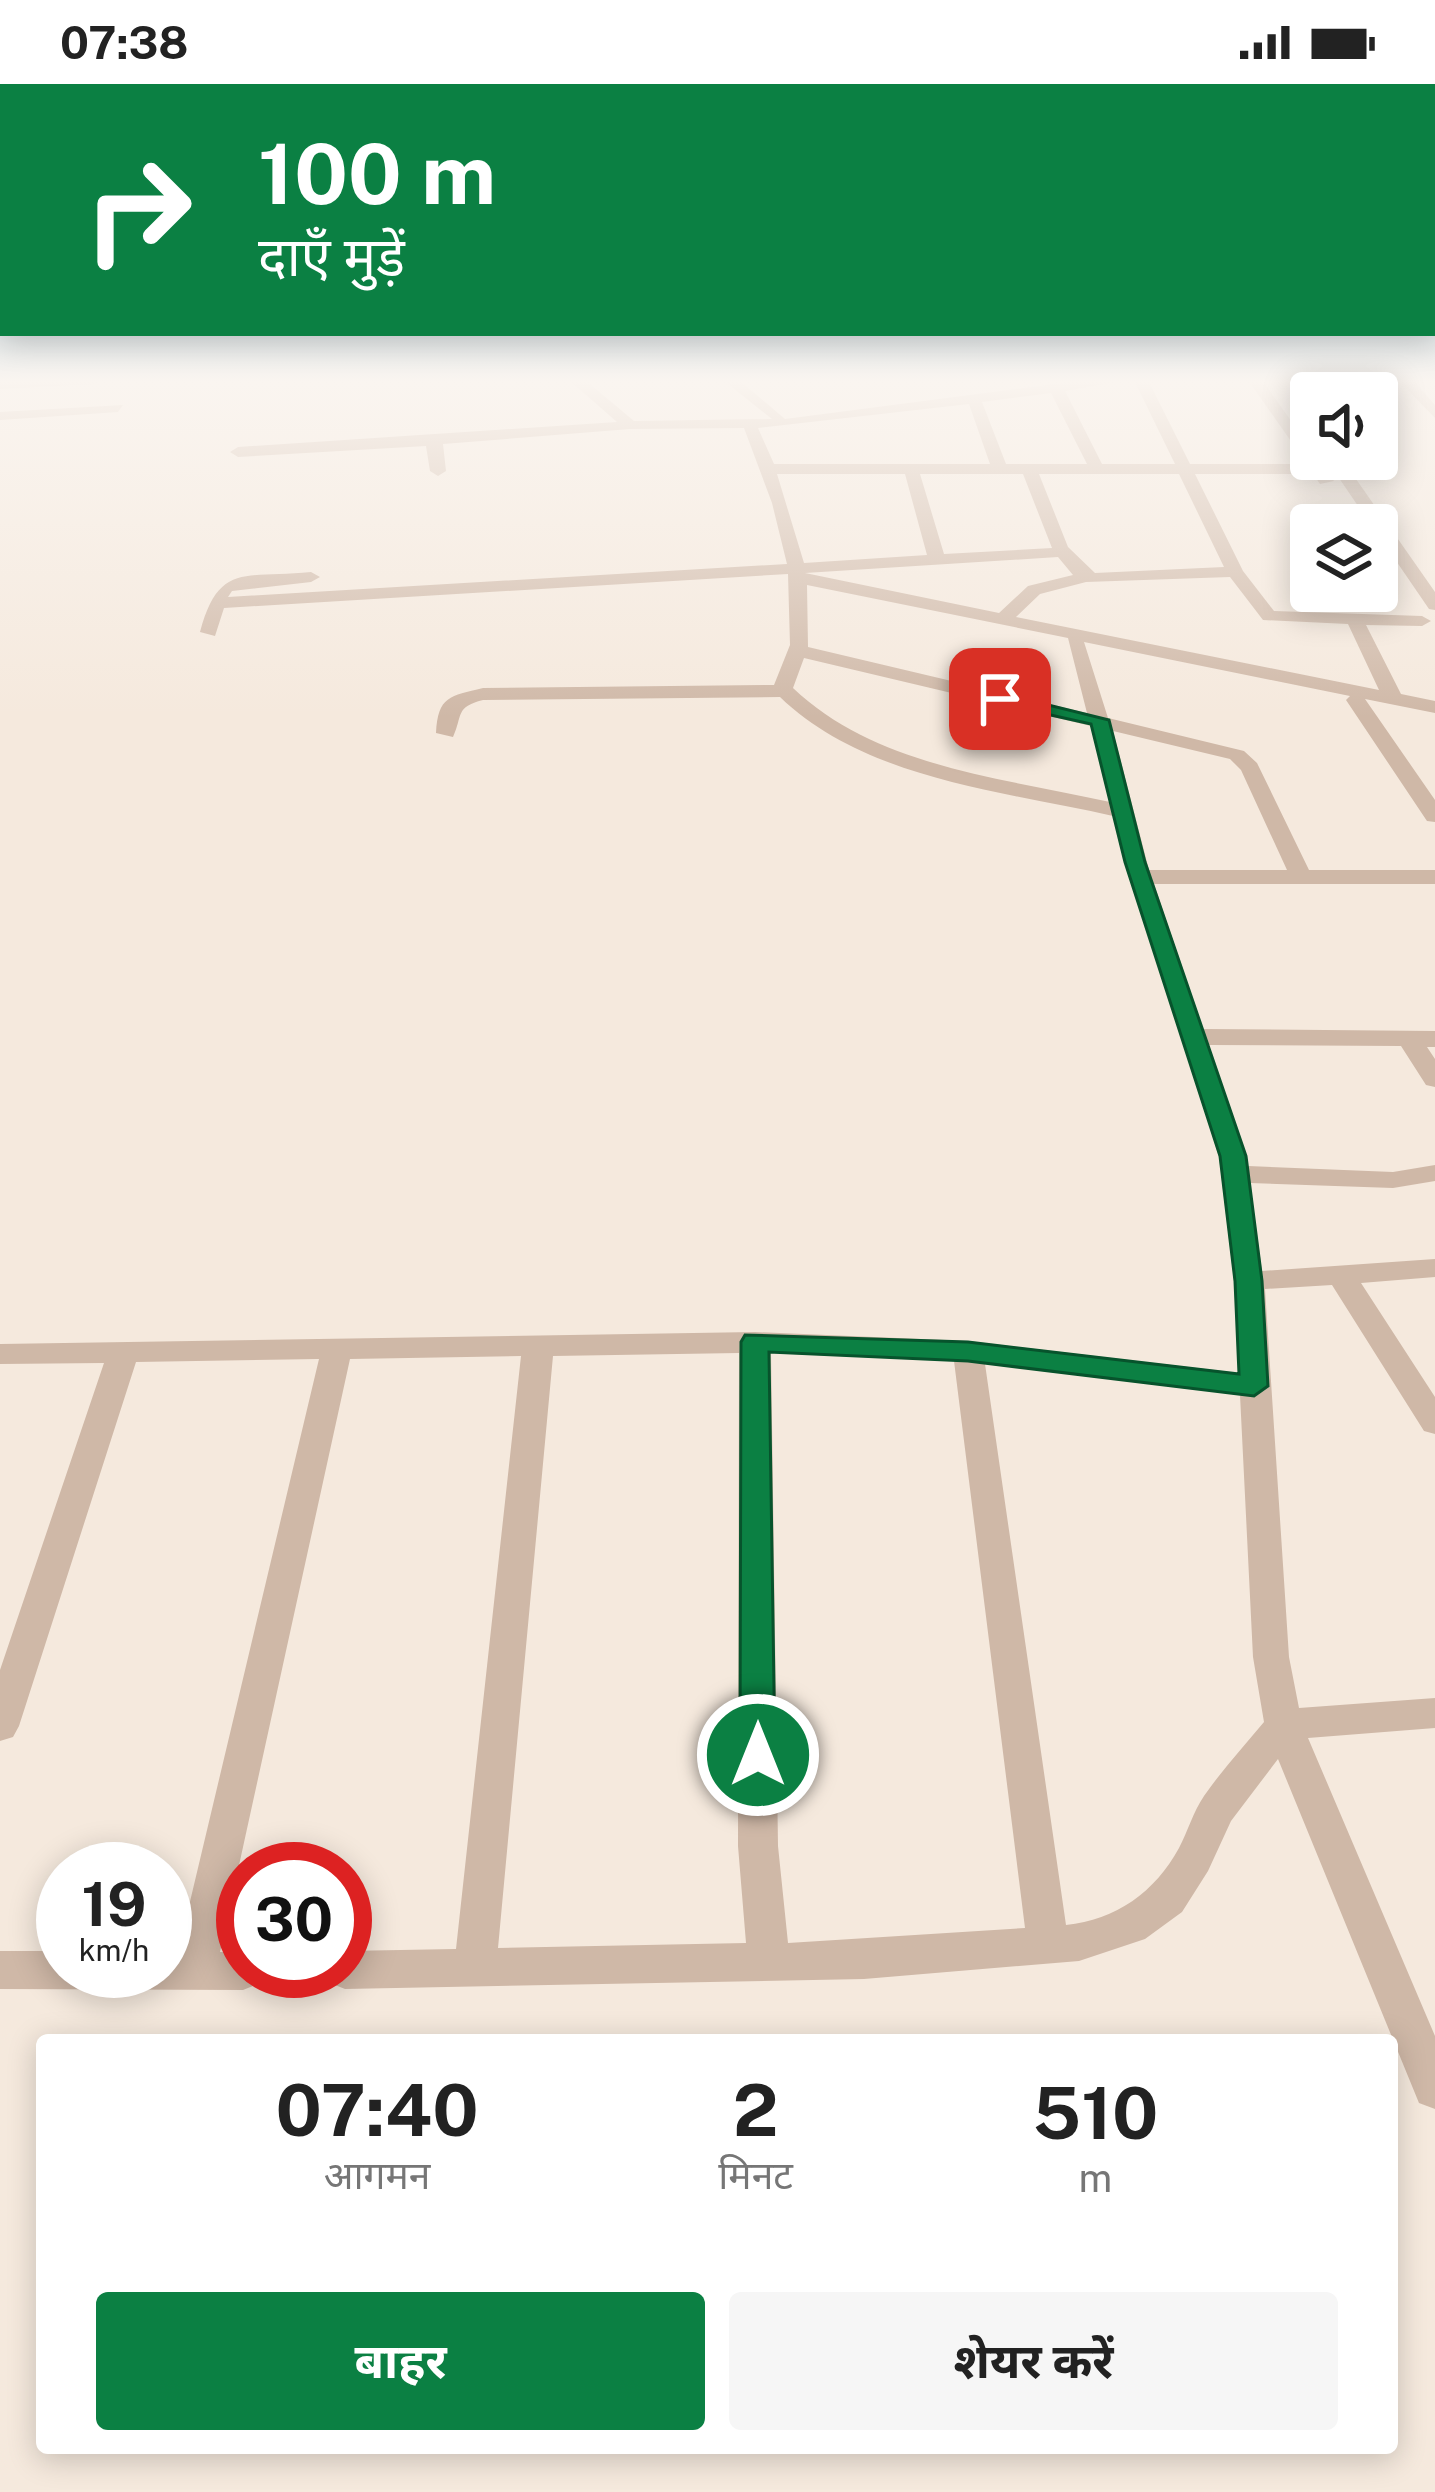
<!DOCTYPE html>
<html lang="hi">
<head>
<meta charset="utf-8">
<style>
  body { margin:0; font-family:"Public Sans","Noto Sans Devanagari",sans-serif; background:#f6f6f6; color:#222; height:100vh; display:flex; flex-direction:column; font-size:45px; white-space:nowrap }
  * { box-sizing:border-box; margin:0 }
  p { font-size:39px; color:#767676 }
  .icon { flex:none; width:66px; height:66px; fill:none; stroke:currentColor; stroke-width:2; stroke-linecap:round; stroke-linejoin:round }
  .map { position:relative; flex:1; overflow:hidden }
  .panel { position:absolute; left:36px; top:1950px; width:1362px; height:420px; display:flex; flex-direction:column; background:#fff; border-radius:12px; box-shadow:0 6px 30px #0003 }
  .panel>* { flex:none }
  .banner { position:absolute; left:0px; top:0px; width:1437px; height:252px; box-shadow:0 6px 30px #0003; background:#0b8043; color:#fff; overflow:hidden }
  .tools { position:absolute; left:1290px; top:288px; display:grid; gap:24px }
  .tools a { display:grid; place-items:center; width:108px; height:108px; border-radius:12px; background:#fff; box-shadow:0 6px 30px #0003; font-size:60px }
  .speed { position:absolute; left:36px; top:1758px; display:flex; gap:24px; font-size:60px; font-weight:700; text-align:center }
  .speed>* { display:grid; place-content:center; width:156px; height:156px; border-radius:50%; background:#fff; box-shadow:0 6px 30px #0003; line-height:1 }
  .speed small { font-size:30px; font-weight:400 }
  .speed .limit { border:18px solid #d22; background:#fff; color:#111 }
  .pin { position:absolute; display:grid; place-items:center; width:102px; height:102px; color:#fff; margin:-51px; border-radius:24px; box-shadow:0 6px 18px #0006 }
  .me { position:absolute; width:132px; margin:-66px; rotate:0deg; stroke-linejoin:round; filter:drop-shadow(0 0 9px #0008) }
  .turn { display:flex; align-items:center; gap:42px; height:252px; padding:0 60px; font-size:54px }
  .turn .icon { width:156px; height:156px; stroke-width:2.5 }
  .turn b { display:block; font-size:84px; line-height:102px }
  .eta { display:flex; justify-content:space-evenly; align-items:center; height:204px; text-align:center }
  .eta b { font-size:72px; font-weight:700; line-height:84px }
  .primary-button { display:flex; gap:24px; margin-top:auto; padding:24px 60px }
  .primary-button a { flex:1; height:138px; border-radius:12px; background:#0b8043; color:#fff; font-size:48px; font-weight:700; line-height:138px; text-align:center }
  .primary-button a+a { background:#f6f6f6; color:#222 }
  .status { display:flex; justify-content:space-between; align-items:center; height:84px; padding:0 60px; background:#fff; direction:ltr }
  .status svg { height:33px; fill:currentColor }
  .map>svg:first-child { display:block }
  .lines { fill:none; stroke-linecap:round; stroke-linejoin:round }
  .minor { fill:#cfb8a7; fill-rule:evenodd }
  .route { fill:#0b8043; stroke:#07532c; stroke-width:3 }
</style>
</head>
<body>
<div class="status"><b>07:38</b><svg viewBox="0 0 49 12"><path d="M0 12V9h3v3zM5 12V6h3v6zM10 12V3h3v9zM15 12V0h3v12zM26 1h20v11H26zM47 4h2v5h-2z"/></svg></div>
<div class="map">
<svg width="1435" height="2408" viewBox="0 0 1435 2408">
  <rect width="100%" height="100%" fill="#f5e9dd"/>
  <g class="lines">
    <g class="minor">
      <path d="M 101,296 L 94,300 L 0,305 L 0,297 Z"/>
      <path d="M 569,296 L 585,296 L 634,337 L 772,335 L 723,296 L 739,296 L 785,335 L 1085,296 L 1126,296 L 1065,307 L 1102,380 L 1175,380 L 1134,296 L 1148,296 L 1190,380 L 1307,380 L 1248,296 L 1262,296 L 1311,365 L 1311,375 L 1318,375 L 1334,397 L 1320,400 L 1313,390 L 1195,390 L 1243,487 L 1274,527 L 1422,532 L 1431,537 L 1422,542 L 1366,541 L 1401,610 L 1435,617 L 1435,629 L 1365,615 L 1435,716 L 1435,738 L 1427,737 L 1346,616 L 1350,612 L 1084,558 L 1108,634 L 1244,667 L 1257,679 L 1309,786 L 1435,786 L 1435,800 L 1154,800 L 1203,945 L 1435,947 L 1435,963 L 1427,963 L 1435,975 L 1435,1003 L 1426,1001 L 1401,962 L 1209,961 L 1248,1082 L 1393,1088 L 1435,1081 L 1435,1097 L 1393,1104 L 1250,1099 L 1262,1187 L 1435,1175 L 1435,1193 L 1361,1199 L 1435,1313 L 1435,1350 L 1424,1347 L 1332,1201 L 1265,1205 L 1289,1573 L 1299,1624 L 1435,1614 L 1435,1644 L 1308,1654 L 1435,1952 L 1435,2025 L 1419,2019 L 1278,1675 L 1231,1737 L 1208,1787 L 1182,1828 L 1145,1855 L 1079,1877 L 864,1895 L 345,1905 L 330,1899 L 324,1887 L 345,1887 L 345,1867 L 456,1865 L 521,1272 L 350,1275 L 220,1868 L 243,1868 L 243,1887 L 264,1887 L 258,1900 L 243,1906 L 0,1905 L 0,1867 L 63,1867 L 63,1887 L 165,1887 L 165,1868 L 178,1868 L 319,1275 L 136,1278 L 19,1642 L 13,1653 L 0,1657 L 0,1586 L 104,1279 L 0,1280 L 0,1260 L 755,1248 L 968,1257 L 1239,1289 L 1234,1197 L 1219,1073 L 1113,732 C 1002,707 865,695 780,613 L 483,616 C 455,623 463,631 453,653 L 436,649 C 438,612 450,612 483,604 L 774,601 L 790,561 L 788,490 L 224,524 L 215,552 L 200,548 C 219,477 246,495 311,488 L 320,493 L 311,498 L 232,507 L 228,513 L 787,480 L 772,419 L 744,344 L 630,345 L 443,360 L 446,387 L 438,392 L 430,387 L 426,362 L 238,373 L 230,368 L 238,363 L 617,338 ZM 1051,309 L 1087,380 L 1006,380 L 982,318 ZM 969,320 L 990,380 L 774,380 L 758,344 ZM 777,390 L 905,390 L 927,471 L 804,479 ZM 920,390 L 1023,390 L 1052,464 L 944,470 ZM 1039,390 L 1179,390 L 1224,483 L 1095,489 L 1068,463 ZM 1058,473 L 1073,491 L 1028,502 L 999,529 L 805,489 ZM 1230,493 L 1263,536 L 1348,540 L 1379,606 L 1016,533 L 1040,510 L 1086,498 ZM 807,501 L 1068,554 L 1087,629 L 808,563 ZM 804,574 L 1091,642 L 1110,718 C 1003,694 876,683 793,604 ZM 1113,647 L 1230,675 L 1241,686 L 1287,786 L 1149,786 ZM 739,1269 L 738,1762 L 746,1859 L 498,1864 L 553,1272 ZM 771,1269 L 954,1277 L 1025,1844 L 788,1859 L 778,1762 ZM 985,1280 L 1240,1311 L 1253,1573 L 1264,1638 C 1244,1662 1222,1686 1204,1712 C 1193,1728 1188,1747 1179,1764 C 1155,1808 1116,1836 1066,1841 Z"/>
      <path d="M 1398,296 L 1413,296 L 1435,321 L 1435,334 Z"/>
      <path d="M 123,321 L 118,328 L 0,336 L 0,328 Z"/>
      <path d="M 1326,375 L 1342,375 L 1435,508 L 1435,526 L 1429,525 L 1377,449 L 1377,441 L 1371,441 Z"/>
    </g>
  </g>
  <linearGradient id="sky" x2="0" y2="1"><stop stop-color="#7bb4d4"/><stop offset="0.47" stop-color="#faf5f0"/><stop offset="1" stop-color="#faf5f0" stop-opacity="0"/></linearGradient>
  <rect width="1435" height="633" fill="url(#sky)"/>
  <path class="route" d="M 1000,609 L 1109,636 L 1145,778 L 1246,1072 L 1262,1197 L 1268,1302 L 1254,1312 L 968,1277 L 769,1268 L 775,1671 L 770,1681 L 758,1685 L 745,1681 L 740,1671 L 741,1258 L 745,1251 L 968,1258 L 1239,1290 L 1235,1197 L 1220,1072 L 1125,778 L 1091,640 L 993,618 L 993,611 Z"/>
</svg>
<div class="tools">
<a><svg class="icon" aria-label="sound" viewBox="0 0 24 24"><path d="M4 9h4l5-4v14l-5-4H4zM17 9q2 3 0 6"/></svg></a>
<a><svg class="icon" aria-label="layers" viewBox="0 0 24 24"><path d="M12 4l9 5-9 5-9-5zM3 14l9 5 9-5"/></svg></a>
</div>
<div class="speed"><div>19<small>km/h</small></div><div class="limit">30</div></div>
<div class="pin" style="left:1000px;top:615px;background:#d93025"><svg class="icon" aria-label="arrive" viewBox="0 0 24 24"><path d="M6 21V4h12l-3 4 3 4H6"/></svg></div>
<svg class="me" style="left:758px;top:1671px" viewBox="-20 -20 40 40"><circle r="17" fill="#0b8043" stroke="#fff" stroke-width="3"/><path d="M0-11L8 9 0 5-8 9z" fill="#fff"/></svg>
<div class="banner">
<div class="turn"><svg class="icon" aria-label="right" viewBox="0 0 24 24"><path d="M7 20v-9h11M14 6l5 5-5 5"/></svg><div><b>100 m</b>दाएँ मुड़ें</div></div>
</div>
<section class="panel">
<div class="eta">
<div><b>07:40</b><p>आगमन</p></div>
<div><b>2</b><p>मिनट</p></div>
<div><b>510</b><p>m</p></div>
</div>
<div class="primary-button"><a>बाहर</a><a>शेयर करें</a></div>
</section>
</div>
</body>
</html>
